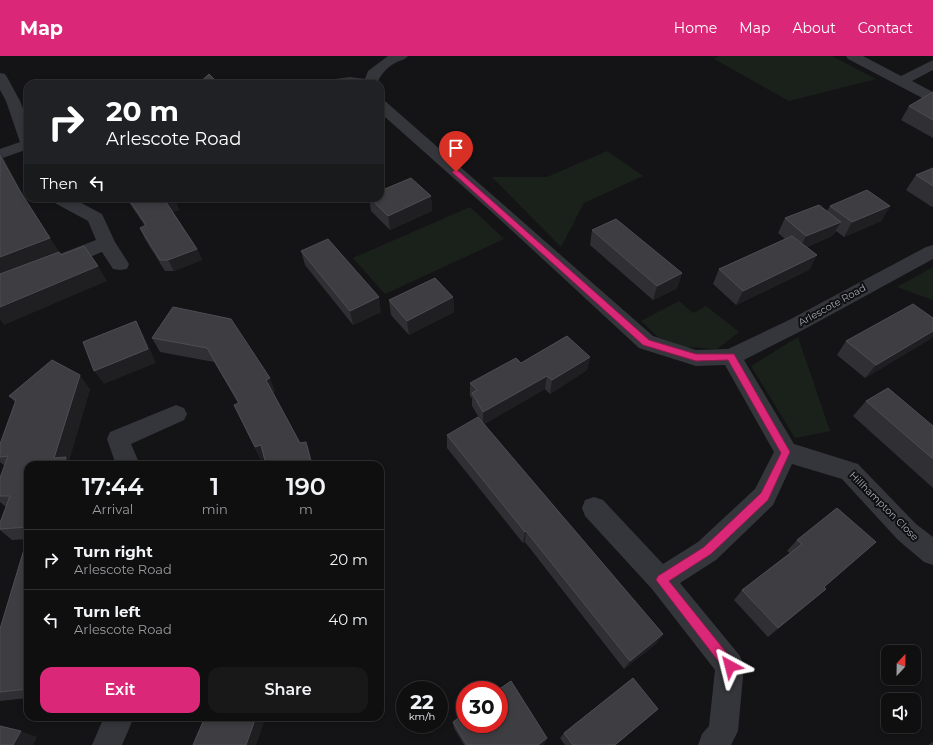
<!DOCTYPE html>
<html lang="en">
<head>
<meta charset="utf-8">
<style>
  body { margin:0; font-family:Montserrat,sans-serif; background:#181819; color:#f1f3f6; height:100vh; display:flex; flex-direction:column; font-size:15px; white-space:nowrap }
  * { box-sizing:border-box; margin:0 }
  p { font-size:13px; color:#9b9c9f }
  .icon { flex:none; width:22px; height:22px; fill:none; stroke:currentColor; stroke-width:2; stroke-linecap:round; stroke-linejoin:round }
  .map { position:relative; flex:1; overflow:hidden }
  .details { position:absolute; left:24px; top:405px; width:360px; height:260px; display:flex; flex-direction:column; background:#0f0f10; border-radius:12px; box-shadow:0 2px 6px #0003,0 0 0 1px #2f2f30 }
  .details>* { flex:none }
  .top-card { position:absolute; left:24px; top:24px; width:360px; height:122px; border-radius:12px; box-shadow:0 2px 6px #0003,0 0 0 1px #2f2f30; background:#202124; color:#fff; overflow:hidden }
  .needle { width:26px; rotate:22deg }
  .controls { position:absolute; left:881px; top:589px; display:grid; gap:8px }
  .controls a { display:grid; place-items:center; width:40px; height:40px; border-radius:8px; background:#0f0f10; box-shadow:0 2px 6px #0003,0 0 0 1px #2f2f30; font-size:20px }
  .speed { position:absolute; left:396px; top:625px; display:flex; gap:8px; font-size:20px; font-weight:700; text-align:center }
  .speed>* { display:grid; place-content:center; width:52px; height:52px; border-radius:50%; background:#0f0f10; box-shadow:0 2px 6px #0003,0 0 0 1px #2f2f30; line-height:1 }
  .speed small { font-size:10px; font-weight:400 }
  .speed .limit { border:6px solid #d22; background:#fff; color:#111 }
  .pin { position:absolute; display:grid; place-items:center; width:34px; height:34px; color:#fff; margin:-41px -17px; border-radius:50% 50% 50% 0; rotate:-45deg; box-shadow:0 0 4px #0007 }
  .pin .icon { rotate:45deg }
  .me { position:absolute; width:44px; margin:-22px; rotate:322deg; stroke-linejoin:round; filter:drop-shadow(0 0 3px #0008) }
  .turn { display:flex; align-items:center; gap:14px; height:84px; padding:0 16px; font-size:18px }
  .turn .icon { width:52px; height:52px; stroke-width:2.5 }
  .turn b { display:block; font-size:28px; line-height:34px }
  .then { display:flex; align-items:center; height:38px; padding:0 16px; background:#0003; gap:8px; font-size:15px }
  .eta { display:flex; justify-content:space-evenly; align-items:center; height:68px; text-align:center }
  .eta b { font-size:24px; font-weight:600; line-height:28px }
  .button { display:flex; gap:8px; margin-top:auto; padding:8px 16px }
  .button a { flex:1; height:46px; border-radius:12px; background:#db2777; color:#fff; font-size:16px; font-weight:600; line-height:46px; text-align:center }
  .button a+a { background:#181819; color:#f1f3f6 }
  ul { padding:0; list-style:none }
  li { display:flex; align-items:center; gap:12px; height:60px; padding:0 16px; border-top:1px solid #2f2f30 }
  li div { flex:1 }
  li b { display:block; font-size:15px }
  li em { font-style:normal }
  header { display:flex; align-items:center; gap:24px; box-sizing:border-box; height:56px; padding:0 20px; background:#db2777; color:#fff }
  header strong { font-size:19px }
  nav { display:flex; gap:22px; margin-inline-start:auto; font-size:14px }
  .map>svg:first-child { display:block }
  .green { fill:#1a211b }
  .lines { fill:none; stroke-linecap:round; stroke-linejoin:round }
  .lane { fill:#35363b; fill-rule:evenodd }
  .street { fill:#35363b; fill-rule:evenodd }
  .wall { fill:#303034 }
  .shaded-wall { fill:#1f1f22 }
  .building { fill:#3d3d42; stroke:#4d4e54 }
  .route { fill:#db2777; stroke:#8e194d }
  .labels { text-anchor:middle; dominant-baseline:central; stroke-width:4; stroke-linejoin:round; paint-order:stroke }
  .street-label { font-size:10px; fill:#a6aab7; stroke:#0f0f11 }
</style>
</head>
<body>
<header>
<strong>Map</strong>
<nav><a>Home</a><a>Map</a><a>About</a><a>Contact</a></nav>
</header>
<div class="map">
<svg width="933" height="689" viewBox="0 0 933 689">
  <rect width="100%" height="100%" fill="#141416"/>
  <g class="green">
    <path d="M 719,0 L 832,0 L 876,23 L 789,45 L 714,3 Z"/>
    <path d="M 607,95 L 643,120 L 584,147 L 561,191 L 492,121 L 547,121 Z"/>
    <path d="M 470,151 L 504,183 L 385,238 L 353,202 Z"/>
    <path d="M 933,211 L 933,244 L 897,231 Z"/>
    <path d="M 679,245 L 693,257 L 706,250 L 739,276 L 717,293 L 685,291 L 658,281 L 641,265 Z"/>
    <path d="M 798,281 L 830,375 L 795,382 L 751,310 Z"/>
  </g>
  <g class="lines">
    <path class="lane" d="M 350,21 L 375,24 L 377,27 L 319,28 L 321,25 Z"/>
    <g class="street">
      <path d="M 388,0 L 408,0 C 405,4 401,4 397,6 C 387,11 380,19 377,28 L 363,28 L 368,15 Z"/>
      <path d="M 846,0 L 863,0 L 901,20 L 933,4 L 933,14 L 912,25 L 933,36 L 933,46 L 928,45 L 848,3 Z"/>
      <path d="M 0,17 L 5,18 L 7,21 L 20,45 L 28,65 L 28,93 L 0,103 L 0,93 L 20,86 L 6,45 L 0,34 Z"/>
      <path d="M 380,44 L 385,45 L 653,280 L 696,294 L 728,293 L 789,264 L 926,191 L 933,189 L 933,203 L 803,274 L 744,304 L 794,388 L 858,408 L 916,468 L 933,481 L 933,509 L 924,506 L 898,484 L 842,423 L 792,408 L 773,449 L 716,504 L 680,527 L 740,600 L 744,610 L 738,675 L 731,689 L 698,689 L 702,678 L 709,670 L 715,614 L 652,533 L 585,460 L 582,452 L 585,444 L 594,441 L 603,444 L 663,508 L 698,486 L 755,433 L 774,396 L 725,309 L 696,310 L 639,292 L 494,158 L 385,61 L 380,57 Z"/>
      <path d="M 50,142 L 72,142 L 102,158 L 115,186 L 129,208 L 127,213 L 120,214 L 113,213 L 102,196 C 88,201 67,215 52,211 L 50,206 L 52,201 L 96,184 L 88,165 L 53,146 Z"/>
      <path d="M 176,349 L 184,352 L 187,358 L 184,364 L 131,388 L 140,409 L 116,409 L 107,383 L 110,376 Z"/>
      <path d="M 104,661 L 134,661 L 122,689 L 92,689 Z"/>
    </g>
  </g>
  <g class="wall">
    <path d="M 933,36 L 933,82 L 901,64 L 909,50 Z"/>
    <path d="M 933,112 L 933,150 L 932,151 L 906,134 L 916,119 Z"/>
    <path d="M 431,140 L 432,155 L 390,174 L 371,155 L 369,142 Z"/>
    <path d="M 126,142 L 174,142 L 179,154 L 172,156 L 197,193 L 202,204 L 174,215 L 165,215 L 145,183 L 140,172 L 145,170 Z"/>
    <path d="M 830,150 L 890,150 L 881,165 L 844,181 L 836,175 L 832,180 L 807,191 L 817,199 L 809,214 L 736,249 L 713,228 L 719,213 L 785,183 L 778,177 L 785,162 L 827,155 Z"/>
    <path d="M 592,174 L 682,217 L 677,232 L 653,244 L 590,189 Z"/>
    <path d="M 301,195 L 381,256 L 353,269 L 305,209 Z"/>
    <path d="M 453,241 L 454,256 L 409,279 L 391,259 L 389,244 Z"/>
    <path d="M 173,251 L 275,335 L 273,336 L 300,387 L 310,398 L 264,402 L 261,404 L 234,349 L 238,347 L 214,306 L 160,296 L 152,282 Z"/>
    <path d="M 933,262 L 933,280 L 930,283 L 865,322 L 837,299 L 846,285 Z"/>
    <path d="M 590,301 L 587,314 L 550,338 L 545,333 L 484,368 L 657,587 L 624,613 L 525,486 L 523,487 L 447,392 L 447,379 L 481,365 L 472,350 L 472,342 L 470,340 L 470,327 L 521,307 Z"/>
    <path d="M 90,333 L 69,404 L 74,409 L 28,409 L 28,642 L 0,645 L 0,573 L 27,483 L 12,484 L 0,474 L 0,467 L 6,451 L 0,446 L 0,422 L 5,410 L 0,406 L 0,388 L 15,346 L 9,340 Z"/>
    <path d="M 866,345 L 933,370 L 933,432 L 853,360 Z"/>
    <path d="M 837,452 L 824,531 L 826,533 L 768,581 L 734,544 L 742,534 L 790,497 L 787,495 L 797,484 Z"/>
    <path d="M 658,653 L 615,689 L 565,689 L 560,682 L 564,677 Z"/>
    <path d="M 453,666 L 547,682 L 544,688 L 542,689 L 464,689 L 454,672 Z"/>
    <path d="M 933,686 L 933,689 L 928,689 Z"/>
  </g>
  <g class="shaded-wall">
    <path d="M 0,98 L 4,103 L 29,150 L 20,135 L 0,99 Z"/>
    <path d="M 431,140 L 432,155 L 390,174 L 388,160 Z"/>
    <path d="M 174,143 L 179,154 L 170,157 L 166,146 Z"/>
    <path d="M 890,150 L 881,165 L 844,181 L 852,166 Z"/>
    <path d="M 841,166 L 832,180 L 799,194 L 806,180 Z"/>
    <path d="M 50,182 L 60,197 L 0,220 L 0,201 Z"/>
    <path d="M 197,193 L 202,204 L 174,215 L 168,204 Z"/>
    <path d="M 817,199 L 809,214 L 736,249 L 743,235 Z"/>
    <path d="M 98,210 L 107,225 L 4,269 L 0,263 L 0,251 Z"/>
    <path d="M 682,217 L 677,232 L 653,244 L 657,230 Z"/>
    <path d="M 379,241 L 381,256 L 353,269 L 350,255 Z"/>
    <path d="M 453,241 L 454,256 L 409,279 L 407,265 Z"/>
    <path d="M 136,265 L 144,280 L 156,307 L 104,328 L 94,315 Z"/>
    <path d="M 933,275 L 933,280 L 930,283 L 865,322 L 876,309 Z"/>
    <path d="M 590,301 L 587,314 L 550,338 L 552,324 Z"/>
    <path d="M 80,319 L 90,333 L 69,404 L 74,409 L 61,409 L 54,402 Z"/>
    <path d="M 547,320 L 545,333 L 483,369 L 483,356 Z"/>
    <path d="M 270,322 L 275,335 L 271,337 L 266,324 Z"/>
    <path d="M 306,386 L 310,398 L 313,409 L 312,409 Z"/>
    <path d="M 261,389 L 267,401 L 261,404 L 255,391 Z"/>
    <path d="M 526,475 L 525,486 L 523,487 L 525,476 Z"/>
    <path d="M 663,578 L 657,587 L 624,613 L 630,605 Z"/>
    <path d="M 256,661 L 266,661 L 256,689 L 246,689 Z"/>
    <path d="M 21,675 L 37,681 L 33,689 L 13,689 Z"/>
    <path d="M 547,682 L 544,688 L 542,689 L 538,689 Z"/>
  </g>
  <g class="building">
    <path d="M 209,18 L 219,28 L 198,28 Z"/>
    <path d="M 94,24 L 97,28 L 79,28 Z"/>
    <path d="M 933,36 L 933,64 L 909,50 Z"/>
    <path d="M 0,99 L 20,135 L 50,182 L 0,201 Z"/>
    <path d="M 933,112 L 933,130 L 916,119 Z"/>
    <path d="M 411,122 L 431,140 L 388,160 L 370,142 L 380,142 L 380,135 Z"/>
    <path d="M 867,134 L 890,150 L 852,166 L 830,150 Z"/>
    <path d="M 128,142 L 174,142 L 174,143 L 166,146 L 197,193 L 168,204 L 160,204 L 140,172 L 146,169 Z"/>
    <path d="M 819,149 L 841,166 L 806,180 L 785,162 Z"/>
    <path d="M 616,163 L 682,217 L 657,230 L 592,174 Z"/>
    <path d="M 792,180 L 817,199 L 743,235 L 719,213 Z"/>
    <path d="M 328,183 L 379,241 L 350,255 L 301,195 Z"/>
    <path d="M 84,190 L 98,210 L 0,251 L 0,218 L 59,196 L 61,199 Z"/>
    <path d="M 435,222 L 453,241 L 407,265 L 389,244 Z"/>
    <path d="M 913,248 L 933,262 L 933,275 L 876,309 L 846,285 Z"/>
    <path d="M 173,251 L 231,263 L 270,322 L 266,324 L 300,387 L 306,386 L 312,409 L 266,409 L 261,389 L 255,391 L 234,349 L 239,347 L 207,292 L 152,282 Z"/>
    <path d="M 136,265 L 148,293 L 94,315 L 83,286 Z"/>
    <path d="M 567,280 L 590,301 L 552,324 L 547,320 L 483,356 L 472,337 L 477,334 L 470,327 L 516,302 L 521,307 Z"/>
    <path d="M 52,304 L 80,319 L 54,402 L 66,401 L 64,409 L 28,409 L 28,471 L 0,473 L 0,467 L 10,440 L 0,440 L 0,422 L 8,400 L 0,401 L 0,388 L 16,344 L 9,340 Z"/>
    <path d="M 888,332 L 933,370 L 933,403 L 866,345 Z"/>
    <path d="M 478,361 L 663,578 L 630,605 L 526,475 L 525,476 L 447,379 Z"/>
    <path d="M 837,452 L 876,486 L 824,531 L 826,533 L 778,572 L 742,534 L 802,488 L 797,484 Z"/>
    <path d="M 28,480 L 28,633 L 0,636 L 0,573 Z"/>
    <path d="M 633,622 L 658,653 L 615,689 L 573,689 L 564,677 Z"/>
    <path d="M 511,625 L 547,682 L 538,689 L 467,689 L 453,666 L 465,657 L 465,668 L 499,668 L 499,634 L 498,634 Z"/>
    <path d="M 205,661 L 256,661 L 246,689 L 193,689 Z"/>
    <path d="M 0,670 L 21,675 L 13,689 L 0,689 Z"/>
  </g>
  <path class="route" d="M 456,113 L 649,284 L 696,298 L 734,298 L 789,394 L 790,396 L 768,444 L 711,498 L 669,525 L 734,606 L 735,610 L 734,614 L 730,616 L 725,614 L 656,524 L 658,520 L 704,491 L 761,437 L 781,397 L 728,304 L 696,305 L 643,289 L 453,117 L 452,116 Z"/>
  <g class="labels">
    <g class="street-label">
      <text transform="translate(832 249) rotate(-29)">Arlescote Road</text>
      <text transform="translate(884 450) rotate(45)">Hillhampton Close</text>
    </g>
  </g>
</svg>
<div class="controls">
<a><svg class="needle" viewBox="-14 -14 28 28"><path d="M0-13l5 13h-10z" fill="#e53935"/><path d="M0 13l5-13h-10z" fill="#9b9c9f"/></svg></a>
<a><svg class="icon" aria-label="sound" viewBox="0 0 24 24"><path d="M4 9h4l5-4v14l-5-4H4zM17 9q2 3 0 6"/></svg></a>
</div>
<div class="speed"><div>22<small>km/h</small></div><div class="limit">30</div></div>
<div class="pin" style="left:456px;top:116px;background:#d93025"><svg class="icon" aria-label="arrive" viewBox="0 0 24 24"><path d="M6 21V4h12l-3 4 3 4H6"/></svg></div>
<svg class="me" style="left:730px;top:610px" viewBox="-20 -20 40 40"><path d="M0-17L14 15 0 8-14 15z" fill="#db2777" stroke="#fff" stroke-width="4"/></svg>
<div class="top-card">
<div class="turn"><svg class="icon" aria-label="right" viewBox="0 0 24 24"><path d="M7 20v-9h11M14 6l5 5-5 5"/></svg><div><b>20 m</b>Arlescote Road</div></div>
<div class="then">Then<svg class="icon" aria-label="left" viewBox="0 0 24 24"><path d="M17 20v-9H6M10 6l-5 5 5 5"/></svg></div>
</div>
<section class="details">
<div class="eta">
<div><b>17:44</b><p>Arrival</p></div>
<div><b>1</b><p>min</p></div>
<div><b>190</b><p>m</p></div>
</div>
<ul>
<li><svg class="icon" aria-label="right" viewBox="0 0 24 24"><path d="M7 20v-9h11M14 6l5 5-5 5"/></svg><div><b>Turn right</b><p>Arlescote Road</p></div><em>20 m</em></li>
<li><svg class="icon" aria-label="left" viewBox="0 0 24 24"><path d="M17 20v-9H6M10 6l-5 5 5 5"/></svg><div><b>Turn left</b><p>Arlescote Road</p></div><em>40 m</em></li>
</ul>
<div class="button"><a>Exit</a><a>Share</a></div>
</section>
</div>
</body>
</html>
